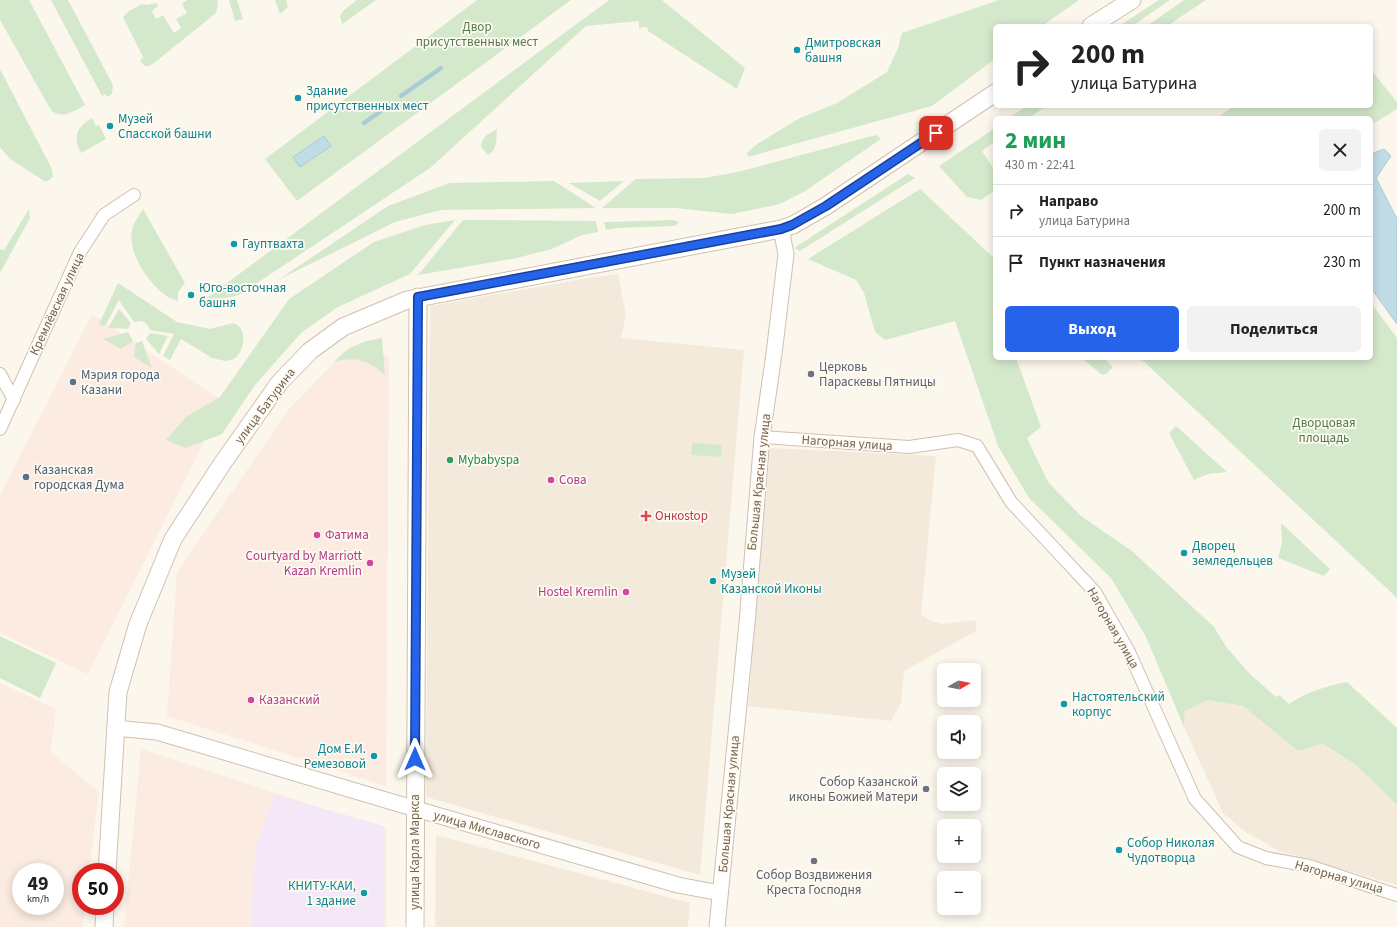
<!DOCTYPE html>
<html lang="ru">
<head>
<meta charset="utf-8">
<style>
  body { margin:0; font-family:"Source Sans 3",sans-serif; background:#f2f2f2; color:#222; height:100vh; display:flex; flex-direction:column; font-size:15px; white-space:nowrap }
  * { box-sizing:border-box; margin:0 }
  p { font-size:13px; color:#767676 }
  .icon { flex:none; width:22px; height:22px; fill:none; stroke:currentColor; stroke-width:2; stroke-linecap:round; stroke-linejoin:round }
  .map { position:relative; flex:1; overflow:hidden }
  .side { position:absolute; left:993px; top:116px; width:380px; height:244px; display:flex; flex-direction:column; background:#fff; border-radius:6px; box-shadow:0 2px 10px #0003 }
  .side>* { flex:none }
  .guide { position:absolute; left:993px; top:24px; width:380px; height:84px; border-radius:6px; box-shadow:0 2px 10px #0003; background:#fff; color:#222; overflow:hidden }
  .needle { width:26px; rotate:81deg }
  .controls { position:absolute; left:937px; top:663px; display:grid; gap:8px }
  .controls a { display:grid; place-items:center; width:44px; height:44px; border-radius:6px; background:#fff; box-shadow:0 2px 10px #0003; font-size:20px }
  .speed { position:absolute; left:12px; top:863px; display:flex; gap:8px; font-size:20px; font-weight:700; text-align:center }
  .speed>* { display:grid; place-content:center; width:52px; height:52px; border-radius:50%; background:#fff; box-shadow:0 2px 10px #0003; line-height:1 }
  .speed small { font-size:10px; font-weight:400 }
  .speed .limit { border:6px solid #d22; background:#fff; color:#111 }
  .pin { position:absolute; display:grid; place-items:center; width:34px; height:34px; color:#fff; margin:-17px; border-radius:8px; box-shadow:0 2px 6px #0006 }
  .me { position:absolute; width:44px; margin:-22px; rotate:0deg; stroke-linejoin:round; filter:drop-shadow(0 0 3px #0008) }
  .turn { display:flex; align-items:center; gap:14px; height:84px; padding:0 12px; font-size:18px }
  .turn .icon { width:52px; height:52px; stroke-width:2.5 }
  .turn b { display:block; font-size:28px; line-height:34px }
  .round { display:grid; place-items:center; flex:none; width:42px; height:42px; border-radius:6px; background:#f2f2f2 }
  .head { display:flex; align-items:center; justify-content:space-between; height:68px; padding:0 12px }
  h1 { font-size:24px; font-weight:700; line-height:30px; color:#1e9e55 }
  .action { display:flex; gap:8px; margin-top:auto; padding:8px 12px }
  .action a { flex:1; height:46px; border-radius:6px; background:#2563eb; color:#fff; font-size:16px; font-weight:700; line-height:46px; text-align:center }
  .action a+a { background:#f2f2f2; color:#222 }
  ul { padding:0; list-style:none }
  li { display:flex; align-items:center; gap:12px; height:52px; padding:0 12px; border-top:1px solid #e0e0e0 }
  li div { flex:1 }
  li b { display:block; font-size:15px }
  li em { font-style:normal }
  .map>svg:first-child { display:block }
  .residential { fill:#f3eadb }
  .commercial { fill:#fbebe1; fill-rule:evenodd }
  .education { fill:#f4e8f8 }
  .green { fill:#d4e9cb }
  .water { fill:#c1dce5; stroke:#a8cbd6 }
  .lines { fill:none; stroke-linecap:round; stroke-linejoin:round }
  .stream { stroke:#a8cbd6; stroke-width:4.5 }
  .minor-casing { stroke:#cec0b2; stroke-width:14 }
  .tertiary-casing { stroke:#cec0b2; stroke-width:17 }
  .secondary-casing { stroke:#d0c1b0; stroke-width:19 }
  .minor { stroke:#fff; stroke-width:12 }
  .tertiary { stroke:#fff; stroke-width:15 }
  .secondary { stroke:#fff; stroke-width:17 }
  .route-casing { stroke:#184099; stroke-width:10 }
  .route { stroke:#2563eb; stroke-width:7 }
  .culture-dot { fill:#0f9aa8; stroke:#fefbf3; stroke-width:1.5 }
  .worship-dot { fill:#6b7280; stroke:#fefbf3; stroke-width:1.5 }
  .service-dot { fill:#5c6f8a; stroke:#fefbf3; stroke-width:1.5 }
  .leisure-dot { fill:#2e9e5b; stroke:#fefbf3; stroke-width:1.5 }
  .hotel-dot { fill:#d1479c; stroke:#fefbf3; stroke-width:1.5 }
  .health-dot { fill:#e0444e; stroke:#fefbf3; stroke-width:1.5 }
  .labels { text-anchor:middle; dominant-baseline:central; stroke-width:3.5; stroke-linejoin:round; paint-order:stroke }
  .park-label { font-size:13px; fill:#537b48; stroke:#fefbf3 }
  .culture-label { font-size:13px; fill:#0d838f; stroke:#fefbf3; text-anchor:start }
  .street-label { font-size:13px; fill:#766150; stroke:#fefbf3 }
  .worship-label { font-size:13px; fill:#5b616d; stroke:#fefbf3; text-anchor:start }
  .service-label { font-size:13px; fill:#4e5e75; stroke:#fefbf3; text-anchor:start }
  .leisure-label { font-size:13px; fill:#27864d; stroke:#fefbf3; text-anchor:start }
  .hotel-label { font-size:13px; fill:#b23c85; stroke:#fefbf3; text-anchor:start }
  .health-label { font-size:13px; fill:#be3a42; stroke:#fefbf3; text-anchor:start }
</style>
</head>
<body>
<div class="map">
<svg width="1397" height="927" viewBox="0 0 1397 927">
  <rect width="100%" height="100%" fill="#fcf7ec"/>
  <g class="residential">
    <path d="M 618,274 L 626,315 L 621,338 L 744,350 L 700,875 L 426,797 L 430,306 L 588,278 Z"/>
    <path d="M 770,448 L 936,456 L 921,614 L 931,621 L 942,624 L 976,620 L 976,631 L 904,671 L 901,703 L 891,721 L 748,706 Z"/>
    <path d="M 1208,700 L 1243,706 L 1298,751 L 1323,744 L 1355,764 L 1397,805 L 1397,885 L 1279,851 L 1244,831 L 1223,813 L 1184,727 L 1185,711 Z"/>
    <path d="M 436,835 L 690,903 L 688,927 L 435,927 Z"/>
  </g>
  <g class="commercial">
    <path d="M 92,314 L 224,402 L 88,674 L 0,633 L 0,496 Z"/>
    <path d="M 350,346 L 389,356 L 386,786 L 167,716 L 177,572 L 289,409 Z"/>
    <path d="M 0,683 L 56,709 L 51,752 L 99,792 L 89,872 L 81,872 L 81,906 L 85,906 L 83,927 L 0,927 ZM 21,872 L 55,872 L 55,906 L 21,906 Z"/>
    <path d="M 141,749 L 386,829 L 386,927 L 124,927 Z"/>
  </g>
  <path class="education" d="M 275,795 L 384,826 L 384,927 L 250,927 L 256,847 Z"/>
  <g class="green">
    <path d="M 0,0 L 29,0 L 85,105 C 75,111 61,120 51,110 L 0,20 Z"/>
    <path d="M 51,0 L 68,0 L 113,85 L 112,94 L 107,97 L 105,94 L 102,96 Z"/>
    <path d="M 187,0 L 217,0 L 218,5 L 216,13 L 154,63 L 149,66 L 145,66 L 140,61 L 143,57 L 123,17 L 129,11 L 142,4 L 147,5 L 156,3 L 158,6 L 152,11 L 156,19 L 163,15 L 174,33 L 181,28 L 176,19 L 187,13 L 182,4 Z"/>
    <path d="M 229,0 L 237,0 L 243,19 L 235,21 Z"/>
    <path d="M 275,0 L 286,0 L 288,7 L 280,14 Z"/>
    <path d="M 357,0 L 376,0 L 342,24 L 340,16 L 343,11 Z"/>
    <path d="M 477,0 L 571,0 L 297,201 L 265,159 Z"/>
    <path d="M 609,0 L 662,0 L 745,68 L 737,89 L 648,31 L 647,27 L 639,28 L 639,21 L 586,26 L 430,168 L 239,295 L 202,304 L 204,300 Z"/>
    <path d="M 999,0 L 1079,0 L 1042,26 L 995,26 L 995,59 L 932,106 L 748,157 L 747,153 L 757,144 L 800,118 L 837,103 L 887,72 L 898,48 L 902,33 Z"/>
    <path d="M 1159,0 L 1170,0 L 1132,26 L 1119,26 Z"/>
    <path d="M 1184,0 L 1206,0 L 1167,26 L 1147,26 Z"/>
    <path d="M 0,69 L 52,169 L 53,177 L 46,182 L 10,159 L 0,147 Z"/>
    <path d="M 1371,70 L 1397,102 L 1397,109 L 1371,125 L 1371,118 L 1216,118 L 1234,106 L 1371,106 Z"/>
    <path d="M 1027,106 L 1046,106 L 1029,118 L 1009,118 Z"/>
    <path d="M 92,118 L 96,126 L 99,125 L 106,139 L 81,153 C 73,137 76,127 92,118 Z"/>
    <path d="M 995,128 L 995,141 L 982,151 L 995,171 L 995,190 L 981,200 L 967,197 L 939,166 Z"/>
    <path d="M 497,129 C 496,139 498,150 488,155 L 481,147 C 482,136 488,134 497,129 Z"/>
    <path d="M 876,135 L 881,139 L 805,191 L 780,204 L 732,214 L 675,208 L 602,208 L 636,179 L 704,178 L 738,172 Z"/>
    <path d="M 908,174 L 915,178 L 800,251 L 794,248 Z"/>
    <path d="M 554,181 L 596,208 L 441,210 L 395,222 L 278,280 L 388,206 L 450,183 Z"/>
    <path d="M 624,181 L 600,201 L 569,183 Z"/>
    <path d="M 920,189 L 995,259 L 995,358 L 1016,358 L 1041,427 L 1027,438 L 1048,482 L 1081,516 L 1132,551 L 1214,627 L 1227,648 L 1250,674 L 1276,697 L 1279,695 L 1289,704 C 1306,692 1327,686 1347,682 L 1397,728 L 1397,805 L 1355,764 L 1323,744 L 1298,751 L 1243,706 L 1208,700 L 1185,711 L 1184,727 L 1146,637 L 1111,578 L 1029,498 L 998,446 L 955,321 L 885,340 L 875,332 L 864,293 L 856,280 L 808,259 Z"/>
    <path d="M 29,209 L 30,218 L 0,273 L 0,249 L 4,250 Z"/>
    <path d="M 143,209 L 185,283 L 178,292 L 178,301 C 156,296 127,256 132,231 C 133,223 139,216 143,209 Z"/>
    <path d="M 455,220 L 410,274 L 338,307 L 302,332 L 255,385 L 222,434 L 185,448 L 166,440 L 186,417 L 220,397 L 289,299 L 374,242 L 425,225 Z"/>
    <path d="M 463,220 L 596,221 L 598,232 L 582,235 L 552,249 L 517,258 L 418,275 Z"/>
    <path d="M 674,220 L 679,222 L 675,226 L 618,228 L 606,230 L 604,222 Z"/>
    <path d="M 118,283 L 177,322 L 210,329 L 233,323 C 249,328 245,354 232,360 L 225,361 L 212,358 L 181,339 L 170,360 L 163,356 L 174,334 L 150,330 L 147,324 L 142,321 L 134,322 L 119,300 L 105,326 L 99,324 Z"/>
    <path d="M 1371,303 L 1397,338 L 1397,598 L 1140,358 L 1371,358 Z"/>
    <path d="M 119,309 L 131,323 L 128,329 L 108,328 Z"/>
    <path d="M 128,332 L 133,341 L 121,349 L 103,339 Z"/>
    <path d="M 150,333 L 168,336 L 159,354 L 146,339 Z"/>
    <path d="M 382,338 L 385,375 C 367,360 357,356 334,362 C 348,347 361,341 382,338 Z"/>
    <path d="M 142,341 L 152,368 L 134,357 L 136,343 Z"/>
    <path d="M 1082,358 L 1104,358 L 1113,367 L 1106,374 L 1102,375 Z"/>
    <path d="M 1176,426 L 1227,472 L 1208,474 L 1194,480 L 1169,433 Z"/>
    <path d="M 692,443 L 722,445 L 721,457 L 691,455 Z"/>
    <path d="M 1281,523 L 1330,569 L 1324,576 L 1278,558 L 1282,543 Z"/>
    <path d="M 0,636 L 56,663 L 40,698 L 0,678 Z"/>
  </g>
  <g class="water">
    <path d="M 324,136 L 331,146 L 300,167 L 293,157 Z"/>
    <path d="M 1384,149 L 1391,156 L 1376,178 L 1397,219 L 1397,324 L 1371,288 L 1371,154 Z"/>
  </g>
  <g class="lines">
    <g class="stream">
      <path d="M 401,96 L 441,68"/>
      <path d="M 364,123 L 388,106"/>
    </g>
    <g class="minor-casing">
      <g id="minor">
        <path d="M 0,374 L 14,400"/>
        <path d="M 0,429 L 80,252 L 104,215 L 134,195"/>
        <path d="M 762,437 L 909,447 L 958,440 L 977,446 L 1011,502 L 1095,592 L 1129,652 L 1195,799 L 1238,847 L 1266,858 L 1309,866 L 1397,895"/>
      </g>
    </g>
    <g class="tertiary-casing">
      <g id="tertiary">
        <path d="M 115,728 L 157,732 L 416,809 L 678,885 L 720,893"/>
        <path d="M 717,927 L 747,623 L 762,437 L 774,354 L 786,254 L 781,229"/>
      </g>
    </g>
    <g class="secondary-casing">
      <g id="secondary">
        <path d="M 1091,26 L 1132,0"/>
        <path d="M 107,872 L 118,692 L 138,624 L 173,539 L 222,464 L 280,382 L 310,351 L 343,327 L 407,300 L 781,229 L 793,225 L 826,206 L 995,93"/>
        <path d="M 104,927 L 105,906"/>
        <path d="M 415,927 L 418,297"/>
      </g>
    </g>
    <use href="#minor" class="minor"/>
    <use href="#tertiary" class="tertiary"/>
    <use href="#secondary" class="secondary"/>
  </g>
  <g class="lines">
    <g class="route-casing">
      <path id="route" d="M 415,759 L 418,297 L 781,229 L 792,225 L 826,206 L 936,133"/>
    </g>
    <use href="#route" class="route"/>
  </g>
  <g class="culture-dot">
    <circle cx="797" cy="50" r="4"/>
    <circle cx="298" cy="98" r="4"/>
    <circle cx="110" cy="126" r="4"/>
    <circle cx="234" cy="244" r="4"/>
    <circle cx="191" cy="295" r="4"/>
    <circle cx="1184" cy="553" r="4"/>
    <circle cx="713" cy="581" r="4"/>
    <circle cx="1064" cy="704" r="4"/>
    <circle cx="374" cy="756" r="4"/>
    <circle cx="1119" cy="850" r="4"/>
    <circle cx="364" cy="893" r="4"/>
  </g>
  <g class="worship-dot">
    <circle cx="811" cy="374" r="4"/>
    <circle cx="926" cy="789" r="4"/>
    <circle cx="814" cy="861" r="4"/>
  </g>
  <g class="service-dot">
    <circle cx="73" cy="382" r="4"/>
    <circle cx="26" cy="477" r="4"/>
  </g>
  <circle class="leisure-dot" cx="450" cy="460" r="4"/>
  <g class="hotel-dot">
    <circle cx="551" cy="480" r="4"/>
    <circle cx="317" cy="535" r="4"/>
    <circle cx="370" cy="563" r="4"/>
    <circle cx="626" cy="592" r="4"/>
    <circle cx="251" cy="700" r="4"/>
  </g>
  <path class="health-dot" d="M644 510h4v4h4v4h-4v4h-4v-4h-4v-4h4z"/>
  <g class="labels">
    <g class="park-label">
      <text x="477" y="27">Двор<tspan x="477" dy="15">присутственных мест</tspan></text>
      <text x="1324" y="423">Дворцовая<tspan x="1324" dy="15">площадь</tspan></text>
    </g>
    <g class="culture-label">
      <text x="805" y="43">Дмитровская<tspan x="805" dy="15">башня</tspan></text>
      <text x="306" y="91">Здание<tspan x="306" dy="15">присутственных мест</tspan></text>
      <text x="118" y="119">Музей<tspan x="118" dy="15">Спасской башни</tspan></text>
      <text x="242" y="244">Гауптвахта</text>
      <text x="199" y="288">Юго-восточная<tspan x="199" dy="15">башня</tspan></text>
      <text x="1192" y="546">Дворец<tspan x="1192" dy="15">земледельцев</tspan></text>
      <text x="721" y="574">Музей<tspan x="721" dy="15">Казанской Иконы</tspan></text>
      <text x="1072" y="697">Настоятельский<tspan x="1072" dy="15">корпус</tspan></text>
      <text x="366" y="749" text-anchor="end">Дом Е.И.<tspan x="366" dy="15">Ремезовой</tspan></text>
      <text x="1127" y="843">Собор Николая<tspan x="1127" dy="15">Чудотворца</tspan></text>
      <text x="356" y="886" text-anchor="end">КНИТУ-КАИ,<tspan x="356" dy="15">1 здание</tspan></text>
    </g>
    <g class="street-label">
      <text transform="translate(57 304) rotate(-65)">Кремлёвская улица</text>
      <text transform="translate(265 406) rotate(-53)">улица Батурина</text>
      <text transform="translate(847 443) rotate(4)">Нагорная улица</text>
      <text transform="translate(759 482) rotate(-84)">Большая Красная улица</text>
      <text transform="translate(1113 628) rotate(60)">Нагорная улица</text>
      <text transform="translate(729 804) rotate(-85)">Большая Красная улица</text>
      <text transform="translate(487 830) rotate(16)">улица Миславского</text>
      <text transform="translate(415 852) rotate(-90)">улица Карла Маркса</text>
      <text transform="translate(1339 877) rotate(16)">Нагорная улица</text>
    </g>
    <g class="worship-label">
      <text x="819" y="367">Церковь<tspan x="819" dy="15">Параскевы Пятницы</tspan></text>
      <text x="918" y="782" text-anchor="end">Собор Казанской<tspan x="918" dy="15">иконы Божией Матери</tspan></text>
      <text x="814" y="875" text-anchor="middle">Собор Воздвижения<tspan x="814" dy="15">Креста Господня</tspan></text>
    </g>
    <g class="service-label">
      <text x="81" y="375">Мэрия города<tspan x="81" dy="15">Казани</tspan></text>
      <text x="34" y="470">Казанская<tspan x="34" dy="15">городская Дума</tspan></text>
    </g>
    <g class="leisure-label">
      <text x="458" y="460">Mybabyspa</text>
    </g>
    <g class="hotel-label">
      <text x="559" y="480">Сова</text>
      <text x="325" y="535">Фатима</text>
      <text x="362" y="556" text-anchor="end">Courtyard by Marriott<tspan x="362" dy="15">Kazan Kremlin</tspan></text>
      <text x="618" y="592" text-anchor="end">Hostel Kremlin</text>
      <text x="259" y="700">Казанский</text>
    </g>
    <g class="health-label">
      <text x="655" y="516">Онкоstop</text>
    </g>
  </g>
</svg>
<div class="controls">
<a><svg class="needle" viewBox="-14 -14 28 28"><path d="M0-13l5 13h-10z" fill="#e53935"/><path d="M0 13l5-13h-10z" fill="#767676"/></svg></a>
<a><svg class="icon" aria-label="sound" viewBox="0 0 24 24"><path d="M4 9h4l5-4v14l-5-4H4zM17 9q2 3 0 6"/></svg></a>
<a><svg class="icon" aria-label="layers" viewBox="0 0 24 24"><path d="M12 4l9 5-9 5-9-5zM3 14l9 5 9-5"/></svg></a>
<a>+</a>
<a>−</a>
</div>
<div class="speed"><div>49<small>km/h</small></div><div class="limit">50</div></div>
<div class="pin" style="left:936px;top:133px;background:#d93025"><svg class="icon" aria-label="arrive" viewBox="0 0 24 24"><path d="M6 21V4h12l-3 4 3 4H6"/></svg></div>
<svg class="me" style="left:415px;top:759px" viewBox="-20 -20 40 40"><path d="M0-17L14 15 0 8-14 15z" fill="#2563eb" stroke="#fff" stroke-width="4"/></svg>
<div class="guide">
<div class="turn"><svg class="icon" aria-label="right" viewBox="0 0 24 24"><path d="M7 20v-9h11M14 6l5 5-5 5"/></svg><div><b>200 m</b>улица Батурина</div></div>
</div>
<section class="side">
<div class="head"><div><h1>2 мин</h1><p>430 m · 22:41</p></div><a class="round"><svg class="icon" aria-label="close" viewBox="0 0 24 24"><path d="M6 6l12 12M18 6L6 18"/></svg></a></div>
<ul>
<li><svg class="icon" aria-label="right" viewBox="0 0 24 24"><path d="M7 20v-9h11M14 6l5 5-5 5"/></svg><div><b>Направо</b><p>улица Батурина</p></div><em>200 m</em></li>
<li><svg class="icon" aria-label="arrive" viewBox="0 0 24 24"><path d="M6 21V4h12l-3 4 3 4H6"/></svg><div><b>Пункт назначения</b></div><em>230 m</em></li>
</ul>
<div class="action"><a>Выход</a><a>Поделиться</a></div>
</section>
</div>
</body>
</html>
